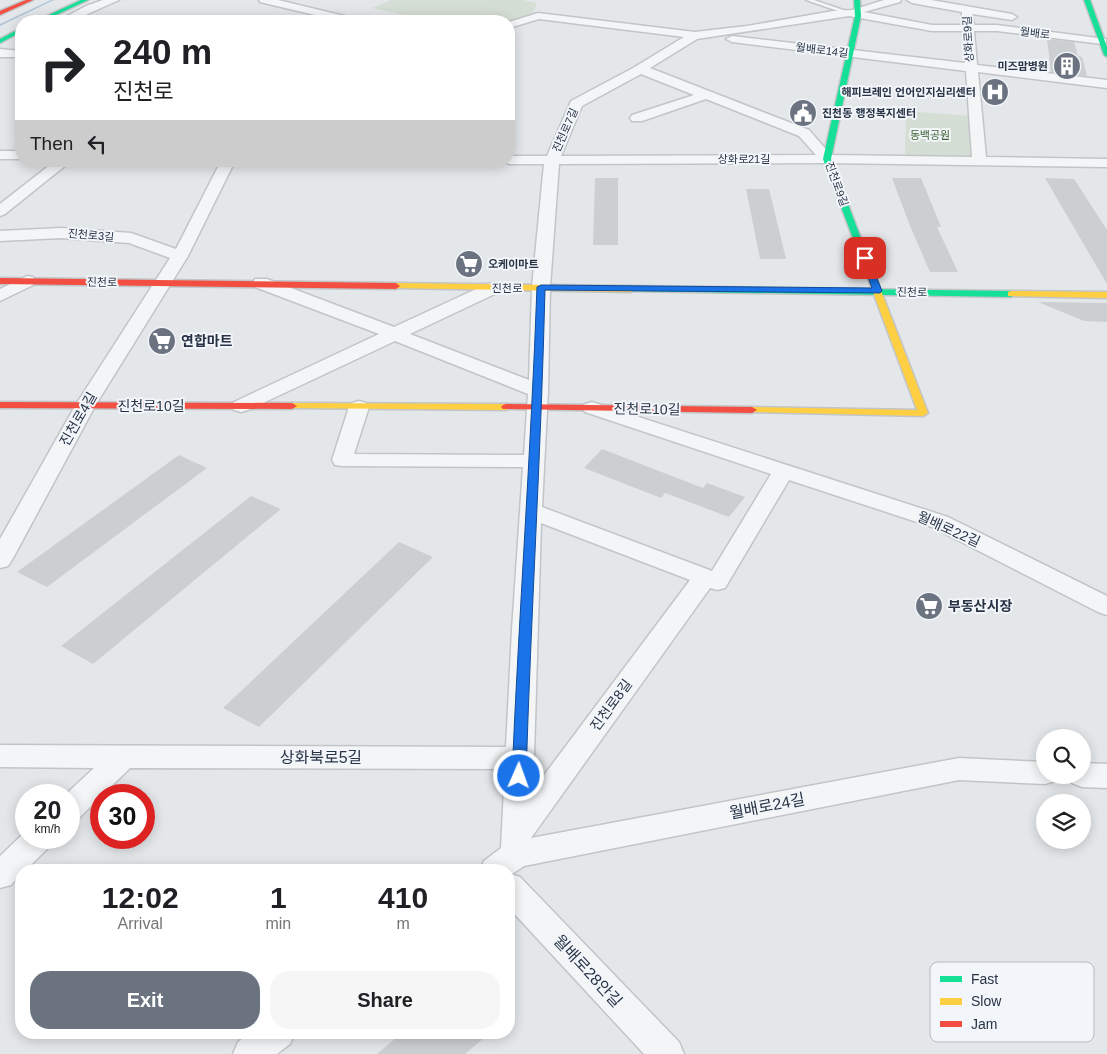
<!DOCTYPE html>
<html lang="en">
<head>
<meta charset="utf-8">
<style>
  body { margin:0; font-family:Helvetica,"Noto Sans KR",sans-serif; background:#f6f6f6; color:#202124; height:100vh; display:flex; flex-direction:column; font-size:19px; white-space:nowrap }
  * { box-sizing:border-box; margin:0 }
  p { font-size:16px; color:#757577 }
  .icon { flex:none; width:28px; height:28px; fill:none; stroke:currentColor; stroke-width:2; stroke-linecap:round; stroke-linejoin:round }
  .map { position:relative; flex:1; overflow:hidden }
  .side { position:absolute; left:15px; top:864px; width:500px; height:175px; display:flex; flex-direction:column; background:#fff; border-radius:20px; box-shadow:0 2px 12px #0003 }
  .side>* { flex:none }
  .banner { position:absolute; left:15px; top:15px; width:500px; height:152px; border-radius:20px; box-shadow:0 2px 12px #0003; background:#fff; color:#202124; overflow:hidden }
  .buttons { position:absolute; left:1036px; top:729px; display:grid; gap:10px }
  .buttons a { display:grid; place-items:center; width:55px; height:55px; border-radius:50%; background:#fff; box-shadow:0 2px 12px #0003; font-size:25px }
  .speed { position:absolute; left:15px; top:784px; display:flex; gap:10px; font-size:25px; font-weight:700; text-align:center }
  .speed>* { display:grid; place-content:center; width:65px; height:65px; border-radius:50%; background:#fff; box-shadow:0 2px 12px #0003; line-height:1 }
  .speed small { font-size:12px; font-weight:400 }
  .speed .limit { border:8px solid #d22; background:#fff; color:#111 }
  .pin { position:absolute; display:grid; place-items:center; width:42px; height:42px; color:#fff; margin:-21px; border-radius:10px; box-shadow:0 2px 8px #0006 }
  .me { position:absolute; width:55px; margin:-28px; rotate:2deg; stroke-linejoin:round; filter:drop-shadow(0 0 4px #0008) }
  .turn { display:flex; align-items:center; gap:18px; height:105px; padding:0 15px; font-size:22px }
  .turn .icon { width:65px; height:65px; stroke-width:2.5 }
  .turn b { display:block; font-size:35px; line-height:42px }
  .then { display:flex; align-items:center; height:48px; padding:0 15px; background:#0003; gap:10px; font-size:19px }
  .eta { display:flex; justify-content:space-evenly; align-items:center; height:85px; text-align:center }
  .eta b { font-size:30px; font-weight:800; line-height:35px }
  .cta { display:flex; gap:10px; margin-top:auto; padding:10px 15px }
  .cta a { flex:1; height:58px; border-radius:20px; background:#6a737f; color:#fff; font-size:20px; font-weight:800; line-height:58px; text-align:center }
  .cta a+a { background:#f6f6f6; color:#202124 }
  .map>svg:first-child { display:block }
  .green { fill:#d5ded4 }
  .lines { fill:none; stroke-linecap:round; stroke-linejoin:round }
  .stream { fill:#b0c5d7; fill-rule:evenodd }
  .building { fill:#cccfd2 }
  .lane-casing { stroke:#c2c5c8; stroke-width:3 }
  .street-casing { stroke:#c2c5c8; stroke-width:3 }
  .fast-casing { stroke:#c2c5c8; stroke-width:3 }
  .slow-casing { stroke:#c2c5c8; stroke-width:3 }
  .jam-casing { stroke:#c2c5c8; stroke-width:3 }
  .lane { fill:#f3f5f6; fill-rule:evenodd }
  .street { fill:#f3f5f6; fill-rule:evenodd }
  .fast { fill:#16e098; fill-rule:evenodd }
  .slow { fill:#ffcf43; fill-rule:evenodd }
  .jam { fill:#f24e42; fill-rule:evenodd }
  .route { fill:#1a73e8; stroke:#114b97 }
  .labels { text-anchor:middle; dominant-baseline:central; stroke-width:4; stroke-linejoin:round; paint-order:stroke }
  .far-street-label { font-size:11px; fill:#283446; stroke:#f2f5f9 }
  .far-poi-label { font-size:11px; font-weight:bold; fill:#283446; stroke:#f2f5f9; text-anchor:end }
  .far-park-label { font-size:11px; fill:#3f6334; stroke:#f2f5f9 }
  .poi-label { font-size:14px; font-weight:bold; fill:#283446; stroke:#f2f5f9; text-anchor:start }
  .street-label { font-size:14px; fill:#283446; stroke:#f2f5f9 }
  .near-street-label { font-size:16px; fill:#283446; stroke:#f2f5f9 }
  .key { fill:#f2f5f9; stroke:#b5bbc3; stroke-width:1 }
  .key-label { font-size:14px; fill:#283446 }
</style>
</head>
<body>
<div class="map">
<svg width="1107" height="1054" viewBox="0 0 1107 1054">
  <rect width="100%" height="100%" fill="#e4e7ea"/>
  <g class="green">
    <path d="M 391,0 L 523,0 L 537,3 L 532,15 L 509,22 L 432,21 L 372,8 Z"/>
    <path d="M 906,111 L 970,116 L 974,159 L 905,157 Z"/>
  </g>
  <g class="lines">
    <path class="stream" d="M 51,0 L 54,0 L 0,26 L 0,24 Z"/>
  </g>
  <g class="building">
    <path d="M 1047,39 L 1074,42 L 1078,56 L 1082,57 L 1087,76 L 1051,72 Z"/>
    <path d="M 595,178 L 618,178 L 618,245 L 593,245 Z"/>
    <path d="M 892,178 L 921,178 L 941,227 L 937,227 L 958,272 L 930,272 L 910,226 Z"/>
    <path d="M 1045,178 L 1074,179 L 1107,230 L 1107,284 Z"/>
    <path d="M 746,189 L 769,189 L 786,259 L 760,259 Z"/>
    <path d="M 1038,302 L 1107,303 L 1107,322 L 1084,321 Z"/>
    <path d="M 602,449 L 703,488 L 707,483 L 745,497 L 729,517 L 665,493 L 661,498 L 584,468 Z"/>
    <path d="M 179,455 L 207,468 L 47,587 L 17,572 Z"/>
    <path d="M 251,496 L 281,509 L 93,664 L 61,646 Z"/>
    <path d="M 399,542 L 433,557 L 259,727 L 223,708 Z"/>
    <path d="M 403,1032 L 491,1032 L 465,1054 L 377,1054 Z"/>
  </g>
  <g class="lines">
    <g class="lane-casing">
      <path id="lane" d="M 806,0 L 814,0 L 852,13 L 847,14 Z"/>
    </g>
    <g class="street-casing">
      <g id="street">
        <path d="M 103,0 L 119,0 L 72,21 L 58,21 L 86,6 Z"/>
        <path d="M 259,0 L 278,0 L 357,19 L 359,21 L 340,21 L 260,2 Z"/>
        <path d="M 884,0 L 901,0 L 900,2 L 864,12 L 932,25 L 962,25 L 962,12 L 912,3 L 907,0 L 931,0 L 1012,14 L 1017,17 L 1012,20 L 972,14 L 974,25 L 997,25 L 1106,39 L 1106,43 L 1102,44 L 997,31 L 974,31 L 977,65 L 1107,80 L 1107,88 L 978,72 L 986,157 L 1107,159 L 1107,167 L 827,163 L 559,164 L 550,287 L 548,391 L 542,507 L 712,571 L 771,474 L 585,412 L 582,408 L 585,404 L 592,402 L 948,517 L 1107,596 L 1107,615 L 1098,612 L 932,527 L 789,480 L 725,588 L 717,590 L 710,588 L 531,838 L 959,758 L 1045,762 L 1045,775 L 1058,775 L 1055,781 L 1045,784 L 959,780 L 524,866 L 512,874 L 520,877 L 679,1042 L 684,1054 L 644,1054 L 509,908 L 509,870 L 480,870 L 484,861 L 501,848 L 505,769 L 130,768 L 79,818 L 69,821 L 69,795 L 65,795 L 94,768 L 0,767 L 0,745 L 506,747 L 512,630 L 523,467 L 342,466 L 335,465 L 332,460 L 349,407 L 352,403 L 359,401 L 366,403 L 369,407 L 354,454 L 524,455 L 528,394 L 395,341 L 248,410 L 241,412 L 234,410 L 231,406 L 234,402 L 379,334 L 255,287 L 253,283 L 255,279 L 267,279 L 394,327 L 487,284 L 493,283 L 499,284 L 502,288 L 499,292 L 410,334 L 529,380 L 532,287 L 544,164 L 509,164 L 503,161 L 509,161 L 509,156 L 547,156 L 571,101 L 633,68 L 684,37 L 539,19 L 509,28 L 509,22 L 538,13 L 695,32 L 747,26 L 833,11 L 852,10 ZM 849,16 L 932,31 L 963,31 L 965,63 L 732,36 L 726,39 L 732,42 L 966,71 L 972,157 L 831,155 L 809,130 L 650,68 L 697,39 ZM 641,74 L 694,95 L 632,115 L 630,118 L 632,121 L 642,121 L 706,99 L 799,136 L 816,155 L 561,156 L 582,106 ZM 541,523 L 690,580 L 533,790 Z"/>
        <path d="M 0,49 L 21,51 L 21,57 L 0,57 Z"/>
        <rect x="0" y="151" width="21" height="8"/>
        <path d="M 55,161 L 71,161 L 5,214 L 0,216 L 0,204 Z"/>
        <path d="M 221,161 L 235,161 L 188,256 L 95,406 L 12,560 L 8,566 L 0,568 L 0,539 L 75,406 L 170,258 L 129,243 L 61,238 L 0,241 L 0,231 L 61,228 L 131,233 L 176,249 Z"/>
        <path d="M 27,276 L 33,277 L 35,281 L 33,285 L 0,301 L 0,289 Z"/>
        <path d="M 1082,763 L 1107,764 L 1107,788 L 1082,787 L 1072,783 L 1068,775 L 1082,775 Z"/>
        <path d="M 26,831 L 26,838 L 54,838 L 49,847 L 26,870 L 21,870 L 21,874 L 11,885 L 0,888 L 0,856 Z"/>
        <path d="M 250,1032 L 295,1032 L 290,1044 L 277,1054 L 233,1054 L 238,1042 Z"/>
      </g>
    </g>
    <g class="fast-casing">
      <g id="fast">
        <path d="M 81,0 L 88,0 L 43,21 L 36,21 Z"/>
        <path d="M 854,0 L 860,0 L 861,16 L 831,159 L 865,249 L 861,251 L 857,249 L 823,159 L 855,16 Z"/>
        <path d="M 1084,0 L 1090,0 L 1107,47 L 1107,57 L 1104,55 Z"/>
        <path d="M 21,28 L 21,32 L 0,43 L 0,39 Z"/>
        <path d="M 631,286 L 1011,291 L 1015,294 L 1011,297 L 628,291 L 628,287 Z"/>
      </g>
    </g>
    <g class="slow-casing">
      <g id="slow">
        <path d="M 858,247 L 865,249 L 928,413 L 923,416 L 748,412 L 747,410 L 748,408 L 752,407 L 917,410 L 857,249 Z"/>
        <path d="M 396,283 L 631,286 L 635,289 L 631,292 L 393,288 L 392,286 Z"/>
        <path d="M 1011,291 L 1107,292 L 1107,298 L 1008,296 L 1008,292 Z"/>
        <path d="M 292,403 L 506,404 L 511,407 L 506,410 L 289,408 L 287,406 L 289,404 Z"/>
      </g>
    </g>
    <g class="jam-casing">
      <g id="jam">
        <path d="M 26,0 L 33,0 L 0,15 L 0,11 Z"/>
        <path d="M 0,278 L 396,283 L 400,286 L 396,289 L 0,284 Z"/>
        <path d="M 0,402 L 292,403 L 297,406 L 292,409 L 0,408 Z"/>
        <path d="M 506,404 L 752,407 L 757,410 L 752,413 L 503,409 L 501,407 L 503,405 Z"/>
      </g>
    </g>
    <use href="#lane" class="lane"/>
    <use href="#street" class="street"/>
    <use href="#fast" class="fast"/>
    <use href="#slow" class="slow"/>
    <use href="#jam" class="jam"/>
  </g>
  <path class="route" d="M 862,256 L 869,258 L 882,291 L 880,293 L 545,290 C 541,452 531,614 526,776 L 524,781 L 519,782 L 514,781 L 512,776 C 519,613 531,451 537,287 L 541,285 L 872,288 L 861,258 Z"/>
  <defs>
    <g id="building-disc" transform="scale(1.4375)"><circle r="9.5" fill="#6a737f" stroke="#f2f5f9"/><path d="M-4-6H4V6H1V3H-1V6H-4ZM-2.5-4.3h1.7v1.8h-1.7ZM.8-4.3h1.7v1.8H.8ZM-2.5-1h1.7V.8h-1.7ZM.8-1h1.7V.8H.8Z" fill="#fff"/></g>
    <g id="hospital-disc" transform="scale(1.4375)"><circle r="9.5" fill="#6a737f" stroke="#f2f5f9"/><path d="M-5-5h3v3.5h4V-5h3V5h-3V1.5h-4V5h-3Z" fill="#fff"/></g>
    <g id="civic-disc" transform="scale(1.4375)"><circle r="9.5" fill="#6a737f" stroke="#f2f5f9"/><path d="M-.6-6.5H3V-4.5H.6V-3L4-1V1h2V6H-6V1h2V-1L-.6-3ZM-1.2 2.5V6h2.4V2.5Z" fill="#fff"/></g>
    <g id="supermarket-disc" transform="scale(1.4375)"><circle r="9.5" fill="#6a737f" stroke="#f2f5f9"/><path d="M-6-5.5h2.5l.6 2H6L4.5 2H-2.5L-4.4-4H-6ZM-1.5 3.2a1.3 1.3 0 1 0 .1 0ZM3 3.2a1.3 1.3 0 1 0 .1 0Z" fill="#fff"/></g>
  </defs>
  <g fill-rule="evenodd">
    <use href="#building-disc" x="1067" y="66"/>
    <use href="#hospital-disc" x="995" y="92"/>
    <use href="#civic-disc" x="803" y="113"/>
    <use href="#supermarket-disc" x="469" y="264"/>
    <use href="#supermarket-disc" x="162" y="341"/>
    <use href="#supermarket-disc" x="929" y="606"/>
  </g>
  <g class="labels">
    <g class="far-street-label">
      <text transform="translate(1035 33) rotate(7)">월배로</text>
      <text transform="translate(968 39) rotate(-93)">상화로9길</text>
      <text transform="translate(822 50) rotate(7)">월배로14길</text>
      <text transform="translate(565 130) rotate(-66)">진천로7길</text>
      <text x="744" y="159">상화로21길</text>
      <text transform="translate(837 184) rotate(70)">진천로9길</text>
      <text transform="translate(91 235) rotate(5)">진천로3길</text>
      <text transform="translate(102 282) rotate(1)">진천로</text>
      <text x="507" y="288">진천로</text>
      <text transform="translate(912 292) rotate(1)">진천로</text>
    </g>
    <g class="far-poi-label">
      <text x="1048" y="66">미즈맘병원</text>
      <text x="976" y="92">해피브레인 언어인지심리센터</text>
      <text x="822" y="113" text-anchor="start">진천동 행정복지센터</text>
      <text x="488" y="264" text-anchor="start">오케이마트</text>
    </g>
    <g class="far-park-label">
      <text x="930" y="135">동백공원</text>
    </g>
    <g class="poi-label">
      <text x="181" y="341">연합마트</text>
      <text x="948" y="606">부동산시장</text>
    </g>
    <g class="street-label">
      <text x="151" y="406">진천로10길</text>
      <text transform="translate(647 409) rotate(1)">진천로10길</text>
      <text transform="translate(78 419) rotate(-60)">진천로4길</text>
      <text transform="translate(949 529) rotate(24)">월배로22길</text>
      <text transform="translate(611 705) rotate(-54)">진천로8길</text>
    </g>
    <g class="near-street-label">
      <text x="321" y="757">상화북로5길</text>
      <text transform="translate(767 806) rotate(-11)">월배로24길</text>
      <text transform="translate(588 971) rotate(47)">월배로28안길</text>
    </g>
  </g>
  <rect x="930" y="962" width="164" height="80" rx="8" class="key"/>
  <rect x="940" y="976" width="22" height="6" fill="#16e098"/>
  <rect x="940" y="998" width="22" height="7" fill="#ffcf43"/>
  <rect x="940" y="1021" width="22" height="6" fill="#f24e42"/>
  <g class="key-label">
    <text x="971" y="984">Fast</text>
    <text x="971" y="1006">Slow</text>
    <text x="971" y="1029">Jam</text>
  </g>
</svg>
<div class="buttons">
<a><svg class="icon" aria-label="search" viewBox="0 0 24 24"><circle cx="10" cy="10" r="6"/><path d="M15 15l6 6"/></svg></a>
<a><svg class="icon" aria-label="layers" viewBox="0 0 24 24"><path d="M12 4l9 5-9 5-9-5zM3 14l9 5 9-5"/></svg></a>
</div>
<div class="speed"><div>20<small>km/h</small></div><div class="limit">30</div></div>
<div class="pin" style="left:865px;top:258px;background:#d93025"><svg class="icon" aria-label="arrive" viewBox="0 0 24 24"><path d="M6 21V4h12l-3 4 3 4H6"/></svg></div>
<svg class="me" style="left:519px;top:776px" viewBox="-20 -20 40 40"><circle r="17" fill="#1a73e8" stroke="#fff" stroke-width="3"/><path d="M0-11L8 9 0 5-8 9z" fill="#fff"/></svg>
<div class="banner">
<div class="turn"><svg class="icon" aria-label="right" viewBox="0 0 24 24"><path d="M7 20v-9h11M14 6l5 5-5 5"/></svg><div><b>240 m</b>진천로</div></div>
<div class="then">Then<svg class="icon" aria-label="left" viewBox="0 0 24 24"><path d="M17 20v-9H6M10 6l-5 5 5 5"/></svg></div>
</div>
<section class="side">
<div class="eta">
<div><b>12:02</b><p>Arrival</p></div>
<div><b>1</b><p>min</p></div>
<div><b>410</b><p>m</p></div>
</div>
<div class="cta"><a>Exit</a><a>Share</a></div>
</section>
</div>
</body>
</html>
